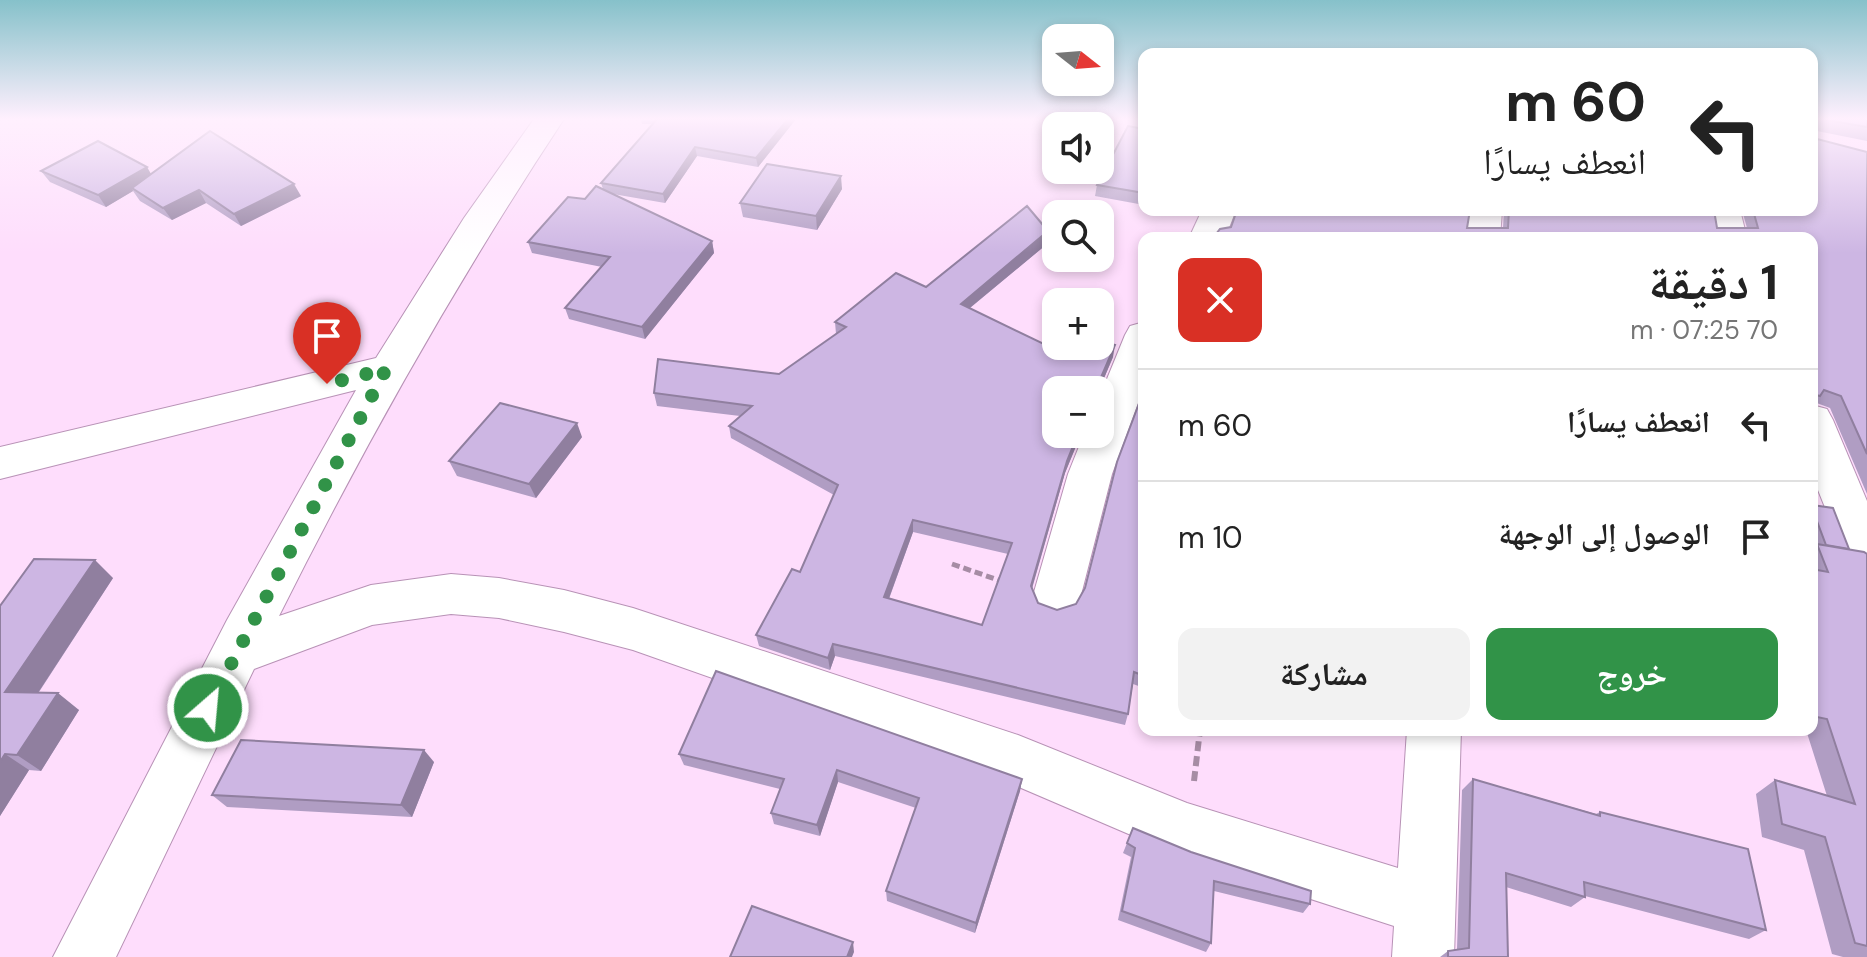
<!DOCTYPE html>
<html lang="ar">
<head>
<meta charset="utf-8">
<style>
  body { margin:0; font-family:"DM Sans","Noto Naskh Arabic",sans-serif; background:#f2f2f2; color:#222; direction:rtl; height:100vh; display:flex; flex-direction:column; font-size:30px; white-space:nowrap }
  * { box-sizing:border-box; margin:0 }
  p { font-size:26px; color:#767676 }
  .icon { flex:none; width:44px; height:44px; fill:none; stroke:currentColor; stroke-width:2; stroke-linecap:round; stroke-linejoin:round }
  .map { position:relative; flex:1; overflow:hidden; direction:ltr }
  .panel { position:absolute; left:1138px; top:232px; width:680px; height:504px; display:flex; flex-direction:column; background:#fff; border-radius:16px; box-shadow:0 4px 12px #0003; direction:rtl }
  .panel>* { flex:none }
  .top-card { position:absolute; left:1138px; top:48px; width:680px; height:168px; border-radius:16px; box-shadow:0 4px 12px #0003; direction:rtl; background:#fff; color:#222; overflow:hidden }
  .needle { width:52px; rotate:107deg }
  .buttons { position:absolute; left:1042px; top:24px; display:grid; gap:16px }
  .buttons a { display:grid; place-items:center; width:72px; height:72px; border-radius:16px; background:#fff; box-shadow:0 4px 12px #0003; font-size:40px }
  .pin { position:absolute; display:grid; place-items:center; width:68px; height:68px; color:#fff; margin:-82px -34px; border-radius:50% 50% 50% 0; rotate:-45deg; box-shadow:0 0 8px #0007 }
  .pin .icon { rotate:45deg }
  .me { position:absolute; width:88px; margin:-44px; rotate:27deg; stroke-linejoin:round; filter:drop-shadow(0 0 6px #0008) }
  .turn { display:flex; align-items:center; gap:28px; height:168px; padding:0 40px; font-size:36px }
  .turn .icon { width:104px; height:104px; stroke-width:2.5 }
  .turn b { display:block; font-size:56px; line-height:68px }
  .round { display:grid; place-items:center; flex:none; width:84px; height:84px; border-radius:16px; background:#f2f2f2 }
  .head { display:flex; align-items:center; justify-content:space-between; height:136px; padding:0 40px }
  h1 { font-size:48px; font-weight:700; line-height:60px }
  .action { display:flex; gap:16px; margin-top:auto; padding:16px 40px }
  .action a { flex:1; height:92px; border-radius:16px; background:#319348; color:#fff; font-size:32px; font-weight:700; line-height:92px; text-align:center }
  .action a+a { background:#f2f2f2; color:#222 }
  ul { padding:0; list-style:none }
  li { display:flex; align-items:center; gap:24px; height:112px; padding:0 40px; border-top:2px solid #e0e0e0 }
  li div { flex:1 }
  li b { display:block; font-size:30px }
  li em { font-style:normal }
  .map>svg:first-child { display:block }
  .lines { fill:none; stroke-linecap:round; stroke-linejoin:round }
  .minor-casing { stroke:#b892b6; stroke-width:2 }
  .path-far1 { stroke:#a68ca4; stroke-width:5; stroke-dasharray:8 4; stroke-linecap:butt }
  .path { stroke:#a68ca4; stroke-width:6; stroke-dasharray:10 5; stroke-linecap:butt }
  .minor { fill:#fff; fill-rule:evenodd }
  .wall { fill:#b09dc3; fill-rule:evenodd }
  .shaded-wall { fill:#907f9f }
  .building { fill:#cdb6e3; stroke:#907f9f; stroke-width:2; fill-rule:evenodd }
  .route { stroke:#319348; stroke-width:14; stroke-dasharray:0 25.2 }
</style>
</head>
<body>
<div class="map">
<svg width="1867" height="957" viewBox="0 0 1867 957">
  <rect width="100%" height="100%" fill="#feddfc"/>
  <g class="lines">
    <g class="minor-casing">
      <g id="minor">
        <path d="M 534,119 L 564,119 C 458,279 365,444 279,616 L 371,585 L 451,574 L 499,578 L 564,590 L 633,608 L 1018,735 L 1187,803 L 1398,868 L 1407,730 L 1461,730 L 1454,957 L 1392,957 L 1394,926 L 1187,859 L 1007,782 L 633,650 L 564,632 L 499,618 L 451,614 L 372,625 L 254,669 L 116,957 L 53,957 L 227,620 L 356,390 L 0,479 L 0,447 L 376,358 L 464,218 Z"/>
        <path d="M 1202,210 L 1236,210 L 1225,238 L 1189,238 Z"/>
        <path d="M 1468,210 L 1502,210 L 1500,238 L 1464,238 Z"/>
        <path d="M 1706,210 L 1740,210 L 1747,238 L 1711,238 Z"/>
        <path d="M 1144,322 L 1144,387 L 1112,474 L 1080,599 L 1073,613 L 1056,619 L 1039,613 L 1032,599 L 1068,474 L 1084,434 L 1100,434 L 1100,396 L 1125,335 L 1130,326 Z"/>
        <path d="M 1812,405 L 1827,409 L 1833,420 L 1867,501 L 1867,576 L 1850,570 L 1812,475 Z"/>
      </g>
    </g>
    <path class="path-far1" d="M 952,564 L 1004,582"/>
    <path class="path" d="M 1194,781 L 1200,730"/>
    <use href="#minor" class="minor"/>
  </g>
  <g class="wall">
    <path d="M 641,119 L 796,119 L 758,167 L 697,156 L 665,203 L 613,194 L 712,241 L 714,253 L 645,339 L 569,319 L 565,308 L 602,267 L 532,253 L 528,242 L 585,199 L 603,189 L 601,183 L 652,124 L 642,124 Z"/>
    <path d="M 1812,119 L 1867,119 L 1867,141 L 1817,131 L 1817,139 L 1867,152 L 1867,494 L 1830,408 L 1814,402 L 1812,404 L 1812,238 L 1231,227 L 1503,228 L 1504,210 L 1714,210 L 1717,228 L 1747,228 L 1742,210 L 1812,210 Z"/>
    <path d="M 1144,129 L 1144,205 L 1095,196 L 1097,185 Z"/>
    <path d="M 41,171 L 151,174 L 301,196 L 241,226 L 206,203 L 172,220 L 140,201 L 133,191 L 106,207 L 50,182 Z"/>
    <path d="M 842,189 L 817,230 L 743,217 L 740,203 Z"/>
    <path d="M 1172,210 L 1200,210 L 1197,214 Z"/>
    <path d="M 1047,244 L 970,308 L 1052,348 L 1113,357 L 1099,390 L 1056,434 L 1081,434 L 1065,473 L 1032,589 L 1038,603 L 1057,610 L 1076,604 L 1085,588 L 1144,390 L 1144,688 L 1133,684 L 1128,714 L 1125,725 L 835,656 L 830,670 L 759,646 L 756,635 L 800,572 L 834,495 L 731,438 L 729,426 L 740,416 L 657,406 L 654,393 L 779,374 L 836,334 L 835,322 L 926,287 ZM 913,532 L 1008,554 L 982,625 L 889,599 Z"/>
    <path d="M 582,437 L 536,498 L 457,476 L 449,461 Z"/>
    <path d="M 1812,505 L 1849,549 L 1867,554 L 1867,957 L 1843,957 L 1832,954 L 1804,850 L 1762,837 L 1756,794 L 1775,780 L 1827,796 L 1807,733 L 1791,730 L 1812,730 L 1812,548 L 1816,545 L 1812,535 Z"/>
    <path d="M 113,578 L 39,692 L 79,710 L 41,771 L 29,770 L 0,816 L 0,606 Z"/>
    <path d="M 679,754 L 1022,779 L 1020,791 L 975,933 L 887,901 L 886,891 L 916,808 L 838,782 L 820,836 L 774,824 L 771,813 L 780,789 L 684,765 Z"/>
    <path d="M 434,762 L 412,817 L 227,807 L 212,795 Z"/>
    <path d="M 1473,779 L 1596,814 L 1600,812 L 1766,930 L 1749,939 L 1585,896 L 1585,897 L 1571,907 L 1506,887 L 1508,957 L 1440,957 L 1448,951 L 1457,949 L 1462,790 Z"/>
    <path d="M 1133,828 L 1310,904 L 1303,913 L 1214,891 L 1211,943 L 1206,952 L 1118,920 L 1131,857 L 1123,853 Z"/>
  </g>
  <g class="shaded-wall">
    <path d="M 788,119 L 796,119 L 758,167 L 756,158 Z"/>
    <path d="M 695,147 L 697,156 L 665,203 L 663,194 Z"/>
    <path d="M 147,167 L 154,179 L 132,188 L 133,191 L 106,207 L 98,195 Z"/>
    <path d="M 841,176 L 842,189 L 817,230 L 816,216 Z"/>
    <path d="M 294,184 L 301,196 L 241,226 L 234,214 Z"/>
    <path d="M 199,190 L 206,203 L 172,220 L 163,208 Z"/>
    <path d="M 1048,231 L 1047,244 L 960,316 L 961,304 Z"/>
    <path d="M 712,241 L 714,253 L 645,339 L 642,327 Z"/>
    <path d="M 1115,345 L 1113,357 L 1099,390 L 1099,382 Z"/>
    <path d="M 577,423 L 582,437 L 536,498 L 529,484 Z"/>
    <path d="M 1078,434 L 1081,434 L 1065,473 L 1029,598 L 1031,586 L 1067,461 Z"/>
    <path d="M 913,520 L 913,532 L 885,609 L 884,597 Z"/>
    <path d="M 95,560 L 113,578 L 28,708 L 5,692 Z"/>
    <path d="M 833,644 L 835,656 L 830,670 L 828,658 Z"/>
    <path d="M 58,693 L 79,710 L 41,771 L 17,755 Z"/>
    <path d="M 424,750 L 434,762 L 412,817 L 401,805 Z"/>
    <path d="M 5,754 L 29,770 L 0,816 L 0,762 Z"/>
    <path d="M 837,770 L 838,782 L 820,836 L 817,825 Z"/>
    <path d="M 1022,779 L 1020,791 L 975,933 L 976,923 Z"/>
    <path d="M 853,942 L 854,952 L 852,957 L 847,957 Z"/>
  </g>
  <g class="building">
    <path d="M 657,119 L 788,119 L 756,158 L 695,147 L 663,194 L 601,183 Z"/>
    <path d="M 1812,119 L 1821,119 L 1817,122 L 1817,139 L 1867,152 L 1867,454 L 1841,396 L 1824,390 L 1820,396 L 1812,394 L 1812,238 L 1213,238 L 1220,229 L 1231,227 L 1237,210 L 1470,210 L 1467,228 L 1508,228 L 1509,210 L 1714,210 L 1717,228 L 1758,228 L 1753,210 L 1812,210 Z"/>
    <path d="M 1821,119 L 1867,119 L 1867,127 Z"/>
    <path d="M 1128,126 L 1144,129 L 1144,193 L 1097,185 Z"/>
    <path d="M 210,131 L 294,184 L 234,214 L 199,190 L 163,208 L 132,188 Z"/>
    <path d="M 98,141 L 147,167 L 98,195 L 41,171 Z"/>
    <path d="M 767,164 L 841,176 L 816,216 L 740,203 Z"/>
    <path d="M 596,186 L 712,241 L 642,327 L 565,308 L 610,257 L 528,242 L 568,197 L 585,199 Z"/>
    <path d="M 1027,206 L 1048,231 L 961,304 L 1052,348 L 1056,339 L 1056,346 L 1100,346 L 1100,341 L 1115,345 L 1099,382 L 1099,390 L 1056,390 L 1056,434 L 1078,434 L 1067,461 L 1031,586 L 1038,603 L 1057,610 L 1076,604 L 1085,588 L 1117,462 L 1144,390 L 1144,676 L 1134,672 L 1128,714 L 833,644 L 828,658 L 756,635 L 792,569 L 800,572 L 838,485 L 729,426 L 752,406 L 654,393 L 658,359 L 779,374 L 846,327 L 835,322 L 896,273 L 926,287 ZM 913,520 L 1012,543 L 982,625 L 884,597 Z"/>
    <path d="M 500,403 L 577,423 L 529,484 L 449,461 Z"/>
    <path d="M 1812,505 L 1833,508 L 1849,549 L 1826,545 L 1812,508 Z"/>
    <path d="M 1817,544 L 1864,552 L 1867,554 L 1867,946 L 1855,943 L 1825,837 L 1782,824 L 1775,780 L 1855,804 L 1827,719 L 1812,716 L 1812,569 L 1828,572 Z"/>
    <path d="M 34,559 L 95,560 L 5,692 L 58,693 L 17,755 L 5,754 L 0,762 L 0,606 Z"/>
    <path d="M 716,671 L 1022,779 L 976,923 L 886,891 L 919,798 L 837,770 L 817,825 L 771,813 L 784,779 L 679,754 Z"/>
    <path d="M 241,740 L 424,750 L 401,805 L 212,795 Z"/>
    <path d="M 1473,779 L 1600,816 L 1600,812 L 1748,849 L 1766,930 L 1584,882 L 1585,897 L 1506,873 L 1508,957 L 1448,957 L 1448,951 L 1469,948 Z"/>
    <path d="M 1133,828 L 1191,852 L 1311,891 L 1310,904 L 1214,881 L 1211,943 L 1122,911 L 1135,848 L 1127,843 Z"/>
    <path d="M 752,906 L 853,942 L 847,957 L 730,957 Z"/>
  </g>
  <linearGradient id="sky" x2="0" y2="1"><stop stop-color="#86c1ca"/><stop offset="0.47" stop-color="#fff0fe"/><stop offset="1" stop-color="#fff0fe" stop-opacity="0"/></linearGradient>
  <rect width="1867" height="253" fill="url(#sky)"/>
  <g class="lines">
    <path class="route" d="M 208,708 L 386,369 L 327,384"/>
  </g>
</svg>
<div class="buttons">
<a><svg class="needle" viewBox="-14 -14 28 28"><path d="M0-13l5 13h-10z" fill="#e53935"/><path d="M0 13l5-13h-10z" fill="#767676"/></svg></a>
<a><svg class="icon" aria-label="sound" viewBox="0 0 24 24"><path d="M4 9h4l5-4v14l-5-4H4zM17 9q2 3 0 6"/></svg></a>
<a><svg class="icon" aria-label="search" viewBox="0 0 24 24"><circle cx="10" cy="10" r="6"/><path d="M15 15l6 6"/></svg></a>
<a>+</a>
<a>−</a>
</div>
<div class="pin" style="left:327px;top:384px;background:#d93025"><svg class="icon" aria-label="arrive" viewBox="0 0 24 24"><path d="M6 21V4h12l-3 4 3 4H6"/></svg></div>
<svg class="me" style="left:208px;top:708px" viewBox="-20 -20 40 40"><circle r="17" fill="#319348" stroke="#fff" stroke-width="3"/><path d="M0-11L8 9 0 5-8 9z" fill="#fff"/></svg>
<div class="top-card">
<div class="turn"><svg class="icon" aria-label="left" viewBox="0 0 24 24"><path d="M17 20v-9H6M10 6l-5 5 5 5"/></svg><div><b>60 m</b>انعطف يسارًا</div></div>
</div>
<section class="panel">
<div class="head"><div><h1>1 دقيقة</h1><p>70 m · 07:25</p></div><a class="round" style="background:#d93025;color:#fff"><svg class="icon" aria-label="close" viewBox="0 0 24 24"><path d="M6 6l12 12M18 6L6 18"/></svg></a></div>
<ul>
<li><svg class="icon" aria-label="left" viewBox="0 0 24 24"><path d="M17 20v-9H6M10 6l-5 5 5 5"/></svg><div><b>انعطف يسارًا</b></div><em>60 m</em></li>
<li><svg class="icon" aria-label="arrive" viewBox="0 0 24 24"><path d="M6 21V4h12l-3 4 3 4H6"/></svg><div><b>الوصول إلى الوجهة</b></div><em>10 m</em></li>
</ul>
<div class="action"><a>خروج</a><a>مشاركة</a></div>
</section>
</div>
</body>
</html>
